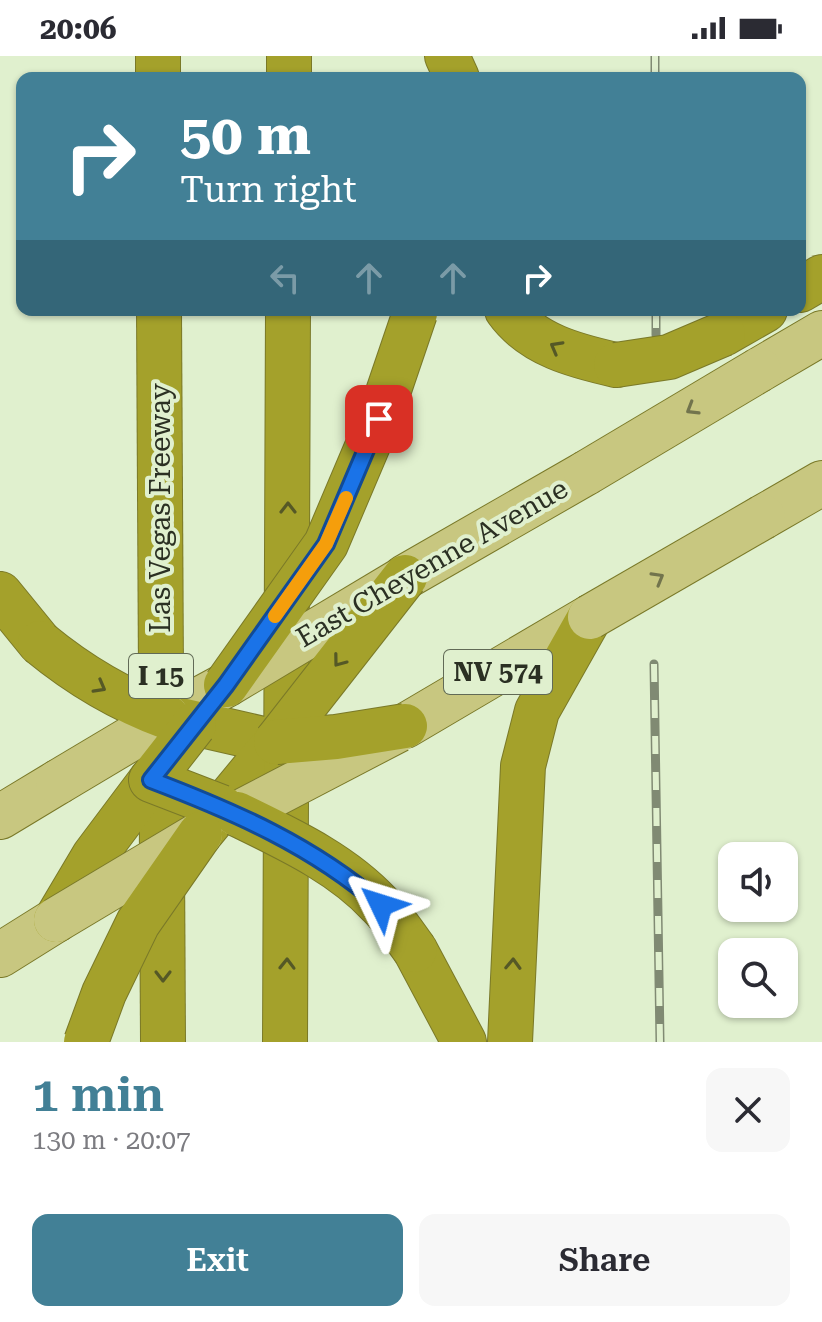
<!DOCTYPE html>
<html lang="en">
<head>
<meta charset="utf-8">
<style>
  body { margin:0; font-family:"Roboto Serif",serif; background:#f7f7f7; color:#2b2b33; height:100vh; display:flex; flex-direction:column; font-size:30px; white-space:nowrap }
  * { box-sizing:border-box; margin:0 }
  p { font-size:26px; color:#7c7c81 }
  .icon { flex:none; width:44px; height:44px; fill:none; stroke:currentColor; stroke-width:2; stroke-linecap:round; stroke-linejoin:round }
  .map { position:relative; height:986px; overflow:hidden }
  .details { display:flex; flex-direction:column; background:#fff; flex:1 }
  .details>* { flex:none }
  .top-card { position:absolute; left:16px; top:16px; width:790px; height:244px; border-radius:16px; box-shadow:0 2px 6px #0004; background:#428096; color:#fff; overflow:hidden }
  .buttons { position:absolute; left:718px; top:786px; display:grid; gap:16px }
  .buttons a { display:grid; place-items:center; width:80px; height:80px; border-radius:16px; background:#fff; box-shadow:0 2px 6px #0004; font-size:40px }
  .pin { position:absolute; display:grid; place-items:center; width:68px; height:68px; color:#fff; margin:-34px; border-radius:16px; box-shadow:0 4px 12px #0006 }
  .me { position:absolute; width:88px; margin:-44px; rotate:311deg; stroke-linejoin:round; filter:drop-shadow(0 0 6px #0008) }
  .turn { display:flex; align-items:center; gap:28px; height:168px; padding:0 32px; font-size:36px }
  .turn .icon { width:104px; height:104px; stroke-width:2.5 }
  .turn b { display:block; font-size:56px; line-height:68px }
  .lanes { display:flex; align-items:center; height:76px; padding:0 32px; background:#0003; justify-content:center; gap:40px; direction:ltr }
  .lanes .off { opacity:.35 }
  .round { display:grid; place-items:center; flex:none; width:84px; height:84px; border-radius:16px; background:#f7f7f7 }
  .head { display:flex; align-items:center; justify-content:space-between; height:136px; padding:0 32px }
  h1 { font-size:48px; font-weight:600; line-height:60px; color:#428096 }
  .button { display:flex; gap:16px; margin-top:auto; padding:16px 32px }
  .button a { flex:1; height:92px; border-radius:16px; background:#428096; color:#fff; font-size:32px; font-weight:600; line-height:92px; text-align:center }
  .button a+a { background:#f7f7f7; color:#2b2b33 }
  .status { display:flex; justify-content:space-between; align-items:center; height:56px; padding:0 40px; background:#fff; direction:ltr }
  .status svg { height:22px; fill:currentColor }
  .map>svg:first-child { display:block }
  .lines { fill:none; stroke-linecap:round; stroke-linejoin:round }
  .major-casing { stroke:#7a7928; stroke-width:46 }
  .highway-casing { stroke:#7a7928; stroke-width:46 }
  .major { stroke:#c8c780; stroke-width:44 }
  .highway { stroke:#a4a12b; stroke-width:44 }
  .rail-casing { stroke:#808a73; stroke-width:9 }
  .rail { stroke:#e0f0ce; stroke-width:6; stroke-dasharray:18; stroke-linecap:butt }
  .major-bridge-casing { stroke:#7a7928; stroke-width:46; stroke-linecap:butt }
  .highway-bridge-casing { stroke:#7a7928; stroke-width:46; stroke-linecap:butt }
  .major-bridge { stroke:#c8c780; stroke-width:44 }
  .highway-bridge { stroke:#a4a12b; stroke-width:44 }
  .oneway { stroke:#555826 }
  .oneway2 { stroke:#72744d }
  .route-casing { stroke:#114b97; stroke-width:20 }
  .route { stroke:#1a73e8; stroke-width:14 }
  .slow { stroke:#f59e0b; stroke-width:14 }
  .labels { text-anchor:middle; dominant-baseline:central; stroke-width:8; stroke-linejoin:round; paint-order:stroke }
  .shield { fill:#e0f0ce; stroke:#616a56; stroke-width:2 }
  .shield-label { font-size:26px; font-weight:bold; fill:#2b3023 }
  .street-label { font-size:28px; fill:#2b3023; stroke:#e0f0ce }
</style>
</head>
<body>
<div class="status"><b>20:06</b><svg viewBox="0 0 49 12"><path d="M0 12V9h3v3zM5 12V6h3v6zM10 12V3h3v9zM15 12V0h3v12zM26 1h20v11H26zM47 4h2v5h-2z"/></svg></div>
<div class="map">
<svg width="822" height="986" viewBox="0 0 822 986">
  <rect width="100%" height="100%" fill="#e0f0ce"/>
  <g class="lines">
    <g class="major-casing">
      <g id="major">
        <path d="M 759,314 L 822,277"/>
        <path d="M 763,461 L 822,427"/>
        <path d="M 405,521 L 586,417"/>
        <path d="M 167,661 L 226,629"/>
        <path d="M 405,670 L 590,561"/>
        <path d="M 0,761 L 58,726"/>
        <path d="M 0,899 L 56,864"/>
      </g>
    </g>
    <g class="highway-casing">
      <g id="highway">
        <path d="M 158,0 L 158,22"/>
        <path d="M 447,0 L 457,22"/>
        <path d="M 289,22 L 289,0"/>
        <path d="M 800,234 L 822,221"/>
        <path d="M 159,254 L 163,986"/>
        <path d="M 507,254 C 532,289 576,300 616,309"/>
        <path d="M 723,278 L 765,254"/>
        <path d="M 0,538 L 40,587"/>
        <path d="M 167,661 L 276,686"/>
        <path d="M 200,778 L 276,686"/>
        <path d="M 56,864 L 94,800 L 151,724"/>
        <path d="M 415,894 L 464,986"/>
        <path d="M 285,986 L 288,254"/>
        <path d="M 510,986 L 523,710 L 537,655 L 590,561"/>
      </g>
    </g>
    <use href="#major" class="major"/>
    <use href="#highway" class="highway"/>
    <g class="rail-casing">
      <g id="rail">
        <path d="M 655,0 L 655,22"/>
        <path d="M 656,254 L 656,279"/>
        <path d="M 654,608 L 660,986"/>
      </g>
    </g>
    <use href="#rail" class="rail"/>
    <g class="major-bridge-casing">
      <g id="major-bridge">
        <path d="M 586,417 L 759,314"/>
        <path d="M 590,561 L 763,461"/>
        <path d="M 226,629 L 403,523"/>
        <path d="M 58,726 L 167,661"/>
        <path d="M 237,758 L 398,674"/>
        <path d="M 56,864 L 200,778"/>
      </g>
    </g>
    <g class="highway-bridge-casing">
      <g id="highway-bridge">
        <path d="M 616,309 L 669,301 L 723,278"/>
        <path d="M 40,587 C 80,620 119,643 167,661"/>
        <path d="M 226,629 L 326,488 L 379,363 L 415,257"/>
        <path d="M 194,669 L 151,724 L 221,751"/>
        <path d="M 276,686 L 405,521"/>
        <path d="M 276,686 L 336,681 L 405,670"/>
        <path d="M 237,758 C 288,783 341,807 380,849 C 393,862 404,879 415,894"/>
        <path d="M 86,986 L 104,937 L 138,867 L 200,778"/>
      </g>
    </g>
    <use href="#major-bridge" class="major-bridge"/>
    <use href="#highway-bridge" class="highway-bridge"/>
  </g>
  <defs><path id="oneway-chevron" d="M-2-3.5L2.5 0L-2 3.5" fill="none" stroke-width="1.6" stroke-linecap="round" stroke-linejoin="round" transform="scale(2)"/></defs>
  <g class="oneway">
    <use href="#oneway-chevron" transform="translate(556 291) rotate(-151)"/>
    <use href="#oneway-chevron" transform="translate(288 452) rotate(-90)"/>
    <use href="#oneway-chevron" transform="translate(339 605) rotate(127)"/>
    <use href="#oneway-chevron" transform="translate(100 631) rotate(29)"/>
    <use href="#oneway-chevron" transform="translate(287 908) rotate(-89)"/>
    <use href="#oneway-chevron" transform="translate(513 908) rotate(-88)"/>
    <use href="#oneway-chevron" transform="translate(163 920) rotate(90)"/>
  </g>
  <g class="oneway2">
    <use href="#oneway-chevron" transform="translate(692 353) rotate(149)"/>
    <use href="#oneway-chevron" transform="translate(658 522) rotate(-30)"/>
  </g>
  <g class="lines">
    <g class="route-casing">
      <path id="route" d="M 379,363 L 326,488 L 226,629 L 151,724 C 235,756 313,790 381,849"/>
    </g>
    <use href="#route" class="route"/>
    <path class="slow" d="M 275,560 L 326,488 L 346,442"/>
  </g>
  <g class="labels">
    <g class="shield">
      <rect x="444" y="594" width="108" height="44" rx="6"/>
      <rect x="129" y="598" width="64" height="44" rx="6"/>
    </g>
    <g class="shield-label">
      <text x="498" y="616">NV 574</text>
      <text x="161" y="620">I 15</text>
    </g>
    <g class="street-label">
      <text transform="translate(160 452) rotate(-90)">Las Vegas Freeway</text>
      <text transform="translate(432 507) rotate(-30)">East Cheyenne Avenue</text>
    </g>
  </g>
</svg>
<div class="buttons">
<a><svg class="icon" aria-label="sound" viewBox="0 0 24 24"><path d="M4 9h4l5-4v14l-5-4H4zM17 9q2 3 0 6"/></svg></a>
<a><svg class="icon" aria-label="search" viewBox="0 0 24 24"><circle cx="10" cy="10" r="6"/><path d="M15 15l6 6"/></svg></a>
</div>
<div class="pin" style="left:379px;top:363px;background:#d93025"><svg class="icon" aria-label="arrive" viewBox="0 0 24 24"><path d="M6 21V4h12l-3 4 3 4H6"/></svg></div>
<svg class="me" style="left:381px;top:849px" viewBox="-20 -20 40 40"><path d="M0-17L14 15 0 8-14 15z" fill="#1a73e8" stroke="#fff" stroke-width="4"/></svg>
<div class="top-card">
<div class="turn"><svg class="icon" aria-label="right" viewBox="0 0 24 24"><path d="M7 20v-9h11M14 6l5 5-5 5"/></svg><div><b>50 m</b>Turn right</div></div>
<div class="lanes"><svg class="icon off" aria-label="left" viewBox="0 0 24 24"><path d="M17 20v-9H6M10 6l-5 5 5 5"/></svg><svg class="icon off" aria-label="ahead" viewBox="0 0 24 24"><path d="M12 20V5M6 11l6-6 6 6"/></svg><svg class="icon off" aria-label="ahead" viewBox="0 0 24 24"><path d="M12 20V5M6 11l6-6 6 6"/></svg><svg class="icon" aria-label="right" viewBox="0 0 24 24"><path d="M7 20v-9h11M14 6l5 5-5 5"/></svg></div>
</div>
</div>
<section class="details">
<div class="head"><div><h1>1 min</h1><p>130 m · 20:07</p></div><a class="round"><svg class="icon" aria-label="close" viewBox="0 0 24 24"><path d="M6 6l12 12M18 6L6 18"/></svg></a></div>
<div class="button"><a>Exit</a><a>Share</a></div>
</section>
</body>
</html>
